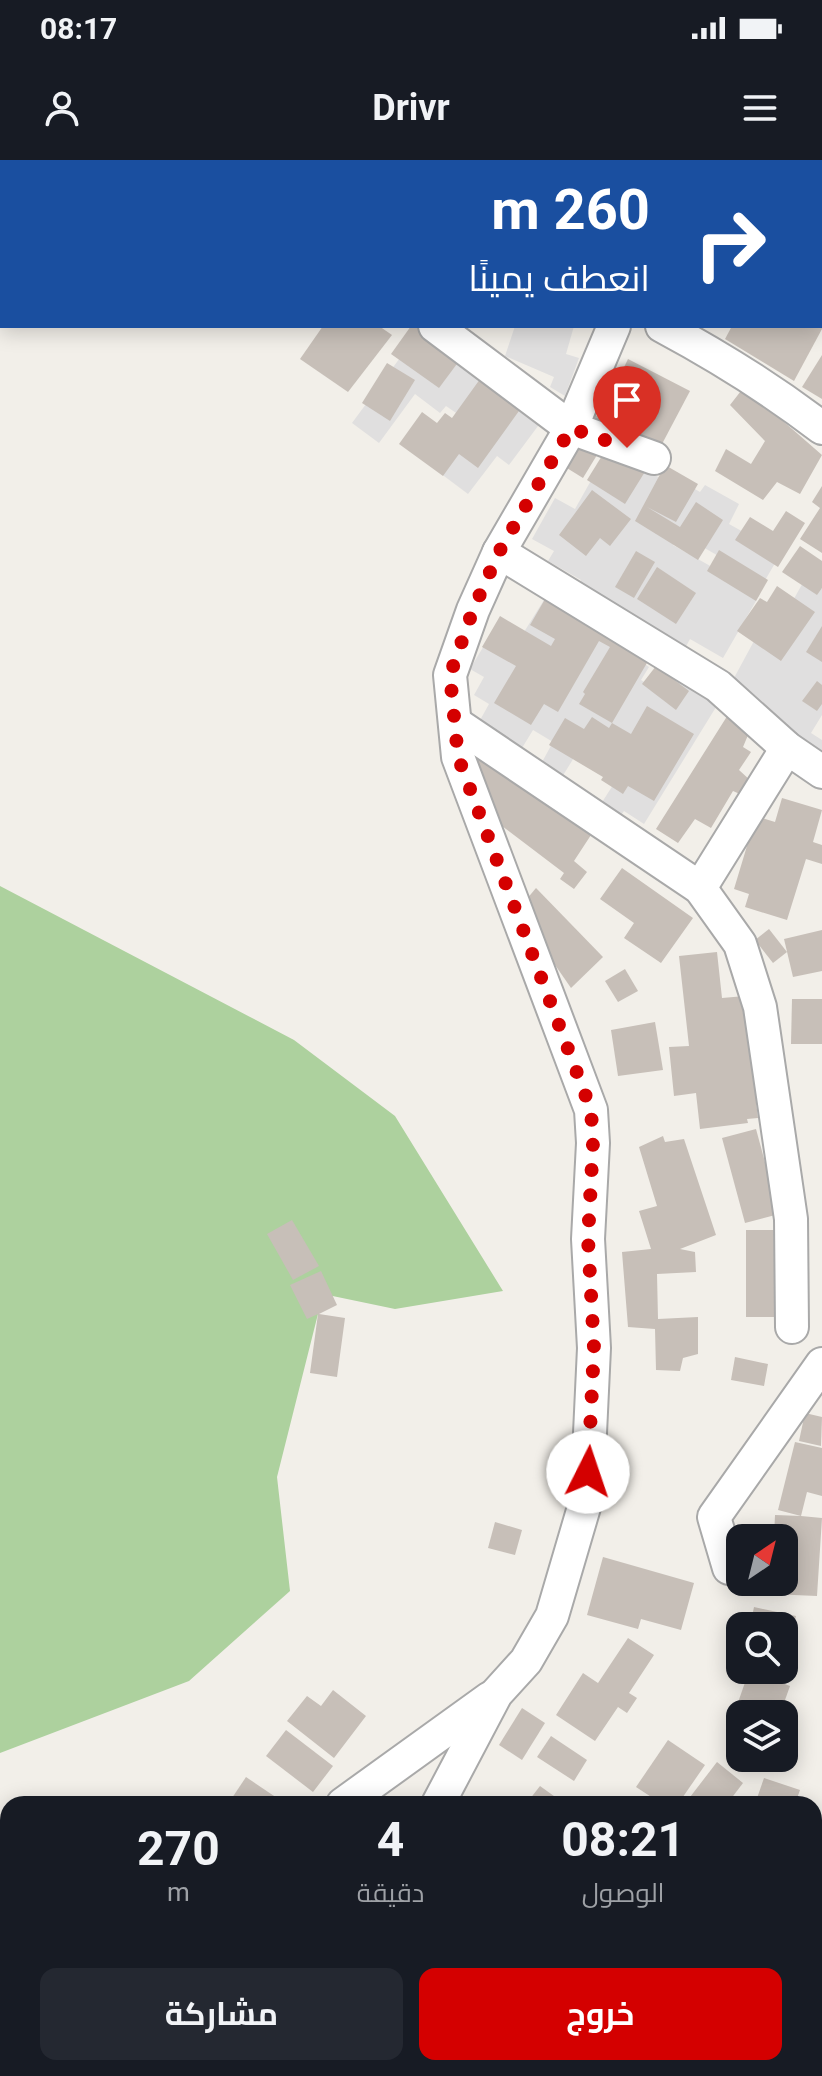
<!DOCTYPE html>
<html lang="ar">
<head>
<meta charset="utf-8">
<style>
  body { margin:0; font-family:Roboto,Cairo,sans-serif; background:#242831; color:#f1f3f6; direction:rtl; height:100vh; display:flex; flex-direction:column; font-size:30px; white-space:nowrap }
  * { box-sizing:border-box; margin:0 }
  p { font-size:26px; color:#9ea1a6 }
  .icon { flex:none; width:44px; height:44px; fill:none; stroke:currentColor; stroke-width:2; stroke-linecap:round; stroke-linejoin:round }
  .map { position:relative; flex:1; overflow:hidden; direction:ltr }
  .sheet { position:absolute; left:0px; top:1636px; width:822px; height:280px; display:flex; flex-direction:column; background:#171b24; border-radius:24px 24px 0 0; box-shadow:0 4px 20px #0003; direction:rtl }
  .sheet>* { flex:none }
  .banner { position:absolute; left:0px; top:0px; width:822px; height:168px; box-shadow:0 4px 20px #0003; direction:rtl; background:#1a4fa0; color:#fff; overflow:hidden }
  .needle { width:52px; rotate:35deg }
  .buttons { position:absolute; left:726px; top:1364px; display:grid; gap:16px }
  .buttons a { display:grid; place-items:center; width:72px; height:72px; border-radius:16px; background:#171b24; box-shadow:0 4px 20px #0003; font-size:40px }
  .pin { position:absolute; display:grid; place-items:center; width:68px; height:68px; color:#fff; margin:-82px -34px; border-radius:50% 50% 50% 0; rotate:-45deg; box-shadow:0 0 8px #0007 }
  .pin .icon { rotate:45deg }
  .me { position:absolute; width:88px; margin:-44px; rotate:4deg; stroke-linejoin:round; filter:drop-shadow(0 0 6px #0008) }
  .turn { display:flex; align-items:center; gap:28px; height:168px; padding:0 40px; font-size:36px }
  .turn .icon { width:104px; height:104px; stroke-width:2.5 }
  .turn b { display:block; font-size:56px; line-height:68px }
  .eta { display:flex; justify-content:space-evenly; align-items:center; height:136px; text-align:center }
  .eta b { font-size:48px; font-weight:700; line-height:56px }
  .cta { display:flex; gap:16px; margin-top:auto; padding:16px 40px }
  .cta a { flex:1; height:92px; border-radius:16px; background:#d40000; color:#fff; font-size:32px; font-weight:700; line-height:92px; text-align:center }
  .cta a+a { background:#242831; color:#f1f3f6 }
  .status { display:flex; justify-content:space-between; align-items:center; height:56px; padding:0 40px; background:#171b24; direction:ltr }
  .status svg { height:22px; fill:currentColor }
  header { display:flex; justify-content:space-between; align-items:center; height:104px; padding:0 40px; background:#171b24; font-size:36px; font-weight:700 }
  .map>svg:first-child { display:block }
  .residential { fill:#e0dfdf }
  .forest { fill:#add19e }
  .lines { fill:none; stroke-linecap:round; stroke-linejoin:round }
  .stream { stroke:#aad3df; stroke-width:9 }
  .building { fill:#c7bfb8 }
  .street-casing { stroke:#a9a9a9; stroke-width:36 }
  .primary-casing { stroke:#a06b00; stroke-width:48 }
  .street { stroke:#fff; stroke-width:32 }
  .primary { stroke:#fcd6a4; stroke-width:44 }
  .route { stroke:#d40000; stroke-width:14; stroke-dasharray:0 25.2 }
</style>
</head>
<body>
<div class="status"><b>08:17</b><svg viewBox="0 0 49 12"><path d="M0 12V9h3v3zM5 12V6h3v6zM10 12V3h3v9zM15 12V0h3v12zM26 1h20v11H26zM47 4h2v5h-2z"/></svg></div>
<header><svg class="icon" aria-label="menu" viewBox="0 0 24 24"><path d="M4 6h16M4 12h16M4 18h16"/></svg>Drivr<svg class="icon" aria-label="person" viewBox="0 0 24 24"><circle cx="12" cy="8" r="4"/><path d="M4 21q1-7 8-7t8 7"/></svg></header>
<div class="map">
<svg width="822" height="1916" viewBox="0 0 822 1916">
  <rect width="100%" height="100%" fill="#f2efe9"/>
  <g class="residential">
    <path d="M 515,166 L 574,166 L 566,194 L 579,198 L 565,236 L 550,227 L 554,217 L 505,196 Z"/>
    <path d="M 422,168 L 541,262 L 509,305 L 497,296 L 468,334 L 428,304 L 462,257 L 446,246 L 440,253 L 415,234 L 379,283 L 352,263 Z"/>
    <path d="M 602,301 L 644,309 L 660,318 L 664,311 L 700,332 L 705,325 L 739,344 L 729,364 L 781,393 L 764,422 L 680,374 L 673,385 L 760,434 L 723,498 L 690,479 L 683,492 L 575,431 L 581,420 L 548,401 L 554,391 L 532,379 L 555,338 L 575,349 Z"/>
    <path d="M 805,419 L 822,429 L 822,555 L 811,573 L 822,580 L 822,598 L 734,518 L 773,446 L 786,453 Z"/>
    <path d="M 547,435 L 649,507 L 641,520 L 662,533 L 676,512 L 721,539 L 644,664 L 624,651 L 616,662 L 597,650 L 615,622 L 575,596 L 562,617 L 541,604 L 553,582 L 533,570 L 522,588 L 479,562 L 489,544 L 474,535 L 484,517 L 470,509 L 488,479 L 511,493 Z"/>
  </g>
  <path class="forest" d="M 0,726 L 294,880 L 395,956 L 503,1131 L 395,1149 L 323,1134 L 277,1317 L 290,1431 L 189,1521 L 0,1593 Z"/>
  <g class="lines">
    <g class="stream">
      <path d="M 814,1868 L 822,1856"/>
      <path d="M 780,1916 L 786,1908"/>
    </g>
  </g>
  <g class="building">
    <path d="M 323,166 L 379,166 L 392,175 L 348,232 L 300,199 Z"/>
    <path d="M 411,166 L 454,166 L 474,181 L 439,228 L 391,194 Z"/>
    <path d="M 732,166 L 822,166 L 822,169 L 794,221 L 725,179 Z"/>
    <path d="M 822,195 L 822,239 L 802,227 Z"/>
    <path d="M 628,199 L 690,231 L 662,284 L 600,257 Z"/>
    <path d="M 387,203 L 415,220 L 390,261 L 362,243 Z"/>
    <path d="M 488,208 L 529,237 L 478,308 L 459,294 L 443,316 L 399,284 L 422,252 L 437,263 L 445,253 L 452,258 Z"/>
    <path d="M 744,227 L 822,295 L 800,334 L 777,322 L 763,340 L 715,311 L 726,289 L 751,304 L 765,281 L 730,245 Z"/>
    <path d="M 594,254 L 614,267 L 583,318 L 562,305 Z"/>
    <path d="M 613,278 L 651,302 L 625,344 L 587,320 Z"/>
    <path d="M 665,305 L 698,324 L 676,362 L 647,347 L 680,367 L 696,342 L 723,360 L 698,400 L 635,361 Z"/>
    <path d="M 822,326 L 822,393 L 800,379 L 820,348 L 812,342 Z"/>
    <path d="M 592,330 L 631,359 L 610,386 L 600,378 L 586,396 L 559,375 Z"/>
    <path d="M 786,351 L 805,363 L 778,407 L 735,380 L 750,357 L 773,371 Z"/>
    <path d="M 800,386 L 822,401 L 822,428 L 817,435 L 782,412 Z"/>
    <path d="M 719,390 L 768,420 L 756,441 L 707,411 Z"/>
    <path d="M 636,391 L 655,402 L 634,438 L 615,427 Z"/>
    <path d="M 657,407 L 696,433 L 676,464 L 637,439 Z"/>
    <path d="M 559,415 L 651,496 L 612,563 L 579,544 L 585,534 L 583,532 L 610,487 L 599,481 L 558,552 L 544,544 L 531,565 L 494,543 L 516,506 L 482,487 L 500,456 L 551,486 L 555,479 L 530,465 Z"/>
    <path d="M 777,426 L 815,452 L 781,501 L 737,471 L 760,438 L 767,442 Z"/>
    <path d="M 822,466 L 822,502 L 806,492 Z"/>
    <path d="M 656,506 L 689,531 L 676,550 L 642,524 Z"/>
    <path d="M 817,521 L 822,525 L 822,544 L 817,551 L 802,541 Z"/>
    <path d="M 647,546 L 694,574 L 654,641 L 628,626 L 623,634 L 601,620 L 603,617 L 549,585 L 565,558 L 584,569 L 592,557 L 609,568 L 612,563 L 631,574 Z"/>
    <path d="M 731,550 L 751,568 L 743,587 L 751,592 L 739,610 L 751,621 L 742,635 L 733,631 L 711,668 L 695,659 L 678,683 L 656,669 Z"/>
    <path d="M 479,589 L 583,660 L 579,666 L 591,675 L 574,701 L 587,712 L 574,729 L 560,719 L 564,713 L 502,666 L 470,604 Z"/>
    <path d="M 782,638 L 822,650 L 813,682 L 822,685 L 822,704 L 806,699 L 787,760 L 745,747 L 749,734 L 734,729 L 756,656 L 775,662 Z"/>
    <path d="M 622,708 L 693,758 L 661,803 L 624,778 L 634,763 L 600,739 Z"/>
    <path d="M 536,728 L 603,797 L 571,828 L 542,786 L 526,740 Z"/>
    <path d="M 769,769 L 787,792 L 773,803 L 755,780 Z"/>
    <path d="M 822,770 L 822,811 L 793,817 L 784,779 Z"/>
    <path d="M 717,792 L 722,838 L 745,836 L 753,910 L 771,907 L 777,939 L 756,942 L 758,958 L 747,959 L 748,963 L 700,969 L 696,933 L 674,936 L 669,887 L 689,886 L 679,796 Z"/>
    <path d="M 625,809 L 638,831 L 618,842 L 605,821 Z"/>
    <path d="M 792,839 L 822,839 L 822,884 L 791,884 Z"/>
    <path d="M 655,862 L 663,910 L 618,916 L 611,870 Z"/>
    <path d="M 756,969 L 779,1054 L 745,1063 L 722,978 Z"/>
    <path d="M 663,976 L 665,982 L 684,979 L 716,1075 L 680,1089 L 695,1092 L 696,1112 L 657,1114 L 658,1159 L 698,1157 L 698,1194 L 683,1198 L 680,1211 L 656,1210 L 655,1169 L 628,1167 L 622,1092 L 651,1089 L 639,1051 L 657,1046 L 639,987 Z"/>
    <path d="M 292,1060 L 319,1106 L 293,1120 L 267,1074 Z"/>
    <rect x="746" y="1070" width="38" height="87"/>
    <path d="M 321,1111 L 337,1145 L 319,1154 L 345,1158 L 337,1217 L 310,1213 L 318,1154 L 307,1159 L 290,1125 Z"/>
    <path d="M 735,1197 L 768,1204 L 764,1226 L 731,1220 Z"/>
    <path d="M 805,1253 L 822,1257 L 821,1286 L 799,1281 Z"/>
    <path d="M 795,1282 L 822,1288 L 822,1336 L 807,1332 L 801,1356 L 822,1358 L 817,1436 L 771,1434 L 771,1422 L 784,1422 L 784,1378 L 774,1378 L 775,1355 L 801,1356 L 778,1350 Z"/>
    <path d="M 495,1362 L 522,1370 L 515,1395 L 488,1388 Z"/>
    <path d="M 603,1397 L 694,1423 L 681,1470 L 641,1459 L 638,1469 L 587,1455 Z"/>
    <path d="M 754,1447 L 796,1456 L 785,1505 L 784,1466 L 750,1466 Z"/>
    <path d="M 628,1478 L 654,1495 L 629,1533 L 637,1538 L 627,1553 L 618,1547 L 595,1581 L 556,1555 L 583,1513 L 598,1523 Z"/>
    <path d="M 749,1511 L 790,1526 L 780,1554 L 745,1554 L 735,1551 Z"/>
    <path d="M 333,1530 L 366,1556 L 334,1598 L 287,1561 L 307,1536 L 321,1546 Z"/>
    <path d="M 522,1548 L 545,1563 L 522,1600 L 499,1585 Z"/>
    <path d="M 286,1570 L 333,1606 L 313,1632 L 266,1596 Z"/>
    <path d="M 551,1576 L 587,1600 L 574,1621 L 537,1597 Z"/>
    <path d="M 668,1580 L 705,1605 L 678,1644 L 662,1644 L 636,1627 Z"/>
    <path d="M 717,1602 L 743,1623 L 727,1644 L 690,1644 L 687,1641 Z"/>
    <path d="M 246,1617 L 286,1644 L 228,1644 Z"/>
    <path d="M 764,1618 L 800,1630 L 795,1644 L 755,1644 Z"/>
    <path d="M 540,1626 L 565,1644 L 526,1644 Z"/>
    <path d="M 412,1908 L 453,1908 L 448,1916 L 407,1916 Z"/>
    <path d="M 533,1908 L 603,1908 L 598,1916 L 534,1916 L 529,1913 Z"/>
    <path d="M 666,1908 L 715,1908 L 712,1916 L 662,1916 Z"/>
  </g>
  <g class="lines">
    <g class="street-casing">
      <g id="street">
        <path d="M 435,166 L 571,268 L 654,298"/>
        <path d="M 662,166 C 718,196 771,229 822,268"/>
        <path d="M 499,392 L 718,526 L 787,588 L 822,612"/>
        <path d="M 455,563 L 700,728 L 740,784 L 760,847 L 791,1059 L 792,1167"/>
        <path d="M 700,728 L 787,588"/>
        <path d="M 729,1408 L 714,1357 L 822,1204"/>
        <path d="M 343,1644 L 490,1538"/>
        <path d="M 438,1644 L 496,1534 L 526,1501 L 552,1456 L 587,1337 L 594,1188 L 588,1079 L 593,983 L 591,950 L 458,597 L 450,515 L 473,450 L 499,392 L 571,268 L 614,166"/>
        <path d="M 814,1761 L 822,1749"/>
        <path d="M 223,1916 L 239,1908"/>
        <path d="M 353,1916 L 357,1908"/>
        <path d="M 738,1916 L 742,1908"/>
      </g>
    </g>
    <g class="primary-casing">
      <g id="primary">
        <path d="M 602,0 L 608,2"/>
        <path d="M 820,76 L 822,77"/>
      </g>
    </g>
    <use href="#street" class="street"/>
    <use href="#primary" class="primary"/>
  </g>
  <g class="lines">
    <path class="route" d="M 588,1312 L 594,1188 L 588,1079 L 593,983 L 591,950 L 458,597 L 450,515 L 473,450 L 499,392 L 571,268 L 627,288"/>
  </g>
</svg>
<div class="buttons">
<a><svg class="needle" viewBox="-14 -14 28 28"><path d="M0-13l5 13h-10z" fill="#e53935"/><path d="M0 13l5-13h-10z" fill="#9ea1a6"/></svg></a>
<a><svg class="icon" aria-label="search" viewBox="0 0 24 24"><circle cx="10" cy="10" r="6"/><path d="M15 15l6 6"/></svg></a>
<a><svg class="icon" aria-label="layers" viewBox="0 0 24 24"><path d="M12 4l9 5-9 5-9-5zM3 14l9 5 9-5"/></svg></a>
</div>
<div class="pin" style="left:627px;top:288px;background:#d93025"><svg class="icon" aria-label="arrive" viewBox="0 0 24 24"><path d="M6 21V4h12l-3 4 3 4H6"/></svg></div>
<svg class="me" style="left:588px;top:1312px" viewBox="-20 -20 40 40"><circle r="19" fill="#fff"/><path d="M0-13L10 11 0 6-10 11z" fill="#d40000"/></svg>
<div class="banner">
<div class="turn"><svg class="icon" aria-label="right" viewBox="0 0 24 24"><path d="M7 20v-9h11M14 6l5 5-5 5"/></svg><div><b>260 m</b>انعطف يمينًا</div></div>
</div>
<section class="sheet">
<div class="eta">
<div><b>08:21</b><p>الوصول</p></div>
<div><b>4</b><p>دقيقة</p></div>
<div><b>270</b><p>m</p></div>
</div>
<div class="cta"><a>خروج</a><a>مشاركة</a></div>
</section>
</div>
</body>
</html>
